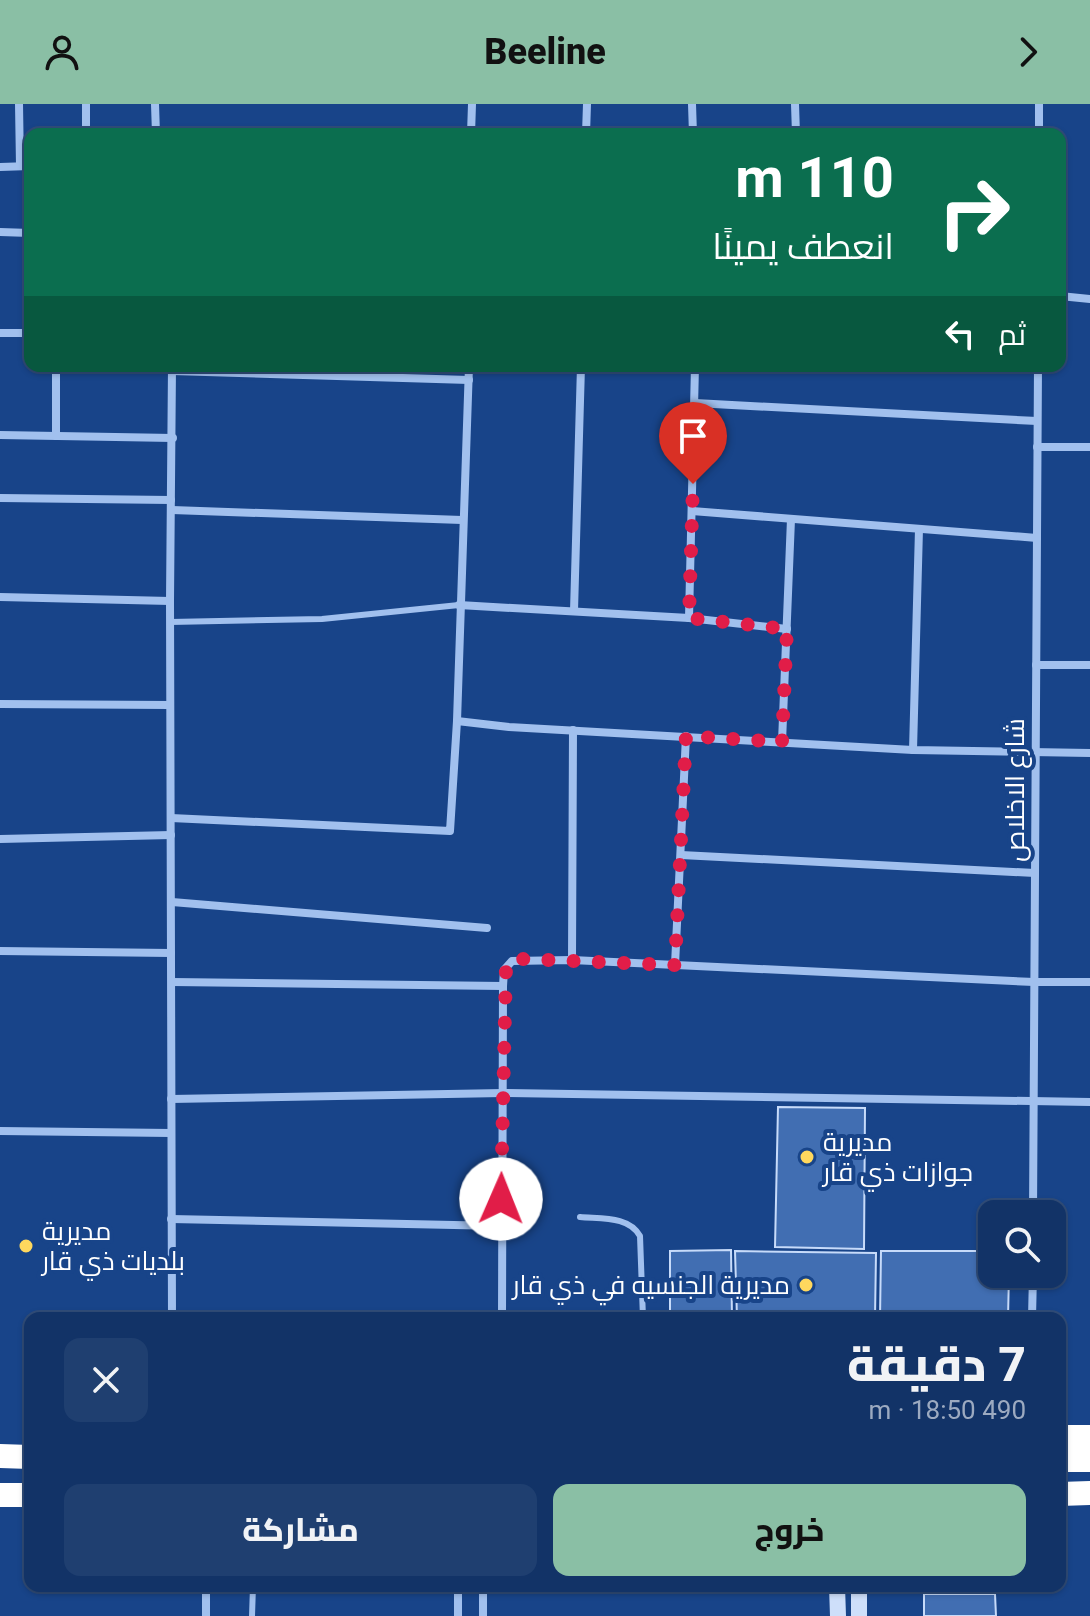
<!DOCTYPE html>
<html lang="ar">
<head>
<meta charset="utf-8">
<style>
  body { margin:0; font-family:Roboto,Cairo,sans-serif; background:#1f3f70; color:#f1f3f6; direction:rtl; height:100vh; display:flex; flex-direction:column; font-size:30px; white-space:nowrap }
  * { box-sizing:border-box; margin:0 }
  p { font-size:26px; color:#9caac0 }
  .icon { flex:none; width:44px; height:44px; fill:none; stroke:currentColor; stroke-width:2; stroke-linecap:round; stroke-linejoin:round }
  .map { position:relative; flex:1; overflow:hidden; direction:ltr }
  .side { position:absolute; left:24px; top:1208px; width:1042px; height:280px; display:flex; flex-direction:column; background:#123367; border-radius:16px; box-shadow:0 2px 6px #0004,0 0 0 2px #314e7b; direction:rtl }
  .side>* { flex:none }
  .hud { position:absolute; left:24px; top:24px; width:1042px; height:244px; border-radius:16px; box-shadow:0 2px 6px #0004,0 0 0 2px #314e7b; direction:rtl; background:#0b6e4f; color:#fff; overflow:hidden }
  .controls { position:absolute; left:978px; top:1096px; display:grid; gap:16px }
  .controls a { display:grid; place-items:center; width:88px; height:88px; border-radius:16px; background:#123367; box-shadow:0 2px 6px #0004,0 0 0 2px #314e7b; font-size:40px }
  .pin { position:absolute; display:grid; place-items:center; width:68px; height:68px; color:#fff; margin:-82px -34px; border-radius:50% 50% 50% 0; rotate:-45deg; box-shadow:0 0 8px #0007 }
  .pin .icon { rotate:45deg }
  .me { position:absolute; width:88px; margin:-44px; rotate:1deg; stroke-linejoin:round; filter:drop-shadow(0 0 6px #0008) }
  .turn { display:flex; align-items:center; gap:28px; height:168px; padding:0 40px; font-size:36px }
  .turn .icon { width:104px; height:104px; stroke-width:2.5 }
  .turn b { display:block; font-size:56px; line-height:68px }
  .then { display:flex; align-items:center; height:76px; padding:0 40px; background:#0003; gap:16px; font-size:30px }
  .round { display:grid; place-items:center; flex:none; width:84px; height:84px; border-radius:16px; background:#1f3f70 }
  .summary { display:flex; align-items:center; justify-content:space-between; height:136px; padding:0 40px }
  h1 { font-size:48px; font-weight:800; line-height:60px }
  .action { display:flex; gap:16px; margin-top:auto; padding:16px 40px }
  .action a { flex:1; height:92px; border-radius:16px; background:#8abfa5; color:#111; font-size:32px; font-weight:800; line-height:92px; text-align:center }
  .action a+a { background:#1f3f70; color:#f1f3f6 }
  header { display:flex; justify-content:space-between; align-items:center; height:104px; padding:0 40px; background:#8abfa5; color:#111; font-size:36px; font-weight:800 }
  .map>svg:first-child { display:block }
  .building { fill:#416eb2; stroke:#c7dbfa; stroke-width:2 }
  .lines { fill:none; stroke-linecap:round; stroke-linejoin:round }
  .lane { stroke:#a1c0ee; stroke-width:6 }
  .street { stroke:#a1c0ee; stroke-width:8 }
  .secondary { stroke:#cedffa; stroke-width:16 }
  .highway { stroke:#fff; stroke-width:24 }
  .route { stroke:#e11d48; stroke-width:14; stroke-dasharray:0 25.2 }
  .poi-dot { fill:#ffd85e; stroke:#184489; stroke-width:3 }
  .labels { text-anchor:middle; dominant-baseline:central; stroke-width:8; stroke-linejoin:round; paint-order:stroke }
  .street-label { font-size:26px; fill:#fff; stroke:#184489 }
  .poi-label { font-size:26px; fill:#fff; stroke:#184489; text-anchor:start }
</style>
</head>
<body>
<header><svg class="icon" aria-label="forward" viewBox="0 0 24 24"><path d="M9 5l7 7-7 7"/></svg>Beeline<svg class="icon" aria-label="person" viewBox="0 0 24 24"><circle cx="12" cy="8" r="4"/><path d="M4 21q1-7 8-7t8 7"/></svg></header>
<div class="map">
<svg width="1090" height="1512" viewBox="0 0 1090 1512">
  <rect width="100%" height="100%" fill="#184489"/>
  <g class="building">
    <path d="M 778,1003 L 865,1004 L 864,1145 L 775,1143 Z"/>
    <path d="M 731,1146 L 732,1214 L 670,1214 L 670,1147 Z"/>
    <path d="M 735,1147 L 876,1149 L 875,1214 L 737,1214 Z"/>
    <path d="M 881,1147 L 992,1147 L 992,1170 L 1009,1170 L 1008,1214 L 880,1214 Z"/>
    <path d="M 924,1490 L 995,1490 L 996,1512 L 924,1512 Z"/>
  </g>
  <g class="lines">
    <g class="lane">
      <path d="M 170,518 L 322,515 L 459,501"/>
      <path d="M 580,1113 C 602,1115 629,1112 640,1132 L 643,1214"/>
      <path d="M 252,1512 L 253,1482"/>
    </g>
    <g class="street">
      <path d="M 19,0 L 20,62"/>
      <path d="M 86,0 L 86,30"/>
      <path d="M 155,0 L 156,30"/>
      <path d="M 692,0 L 693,30"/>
      <path d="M 795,0 L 796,30"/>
      <path d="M 156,28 L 256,30"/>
      <path d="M 471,30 L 472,0"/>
      <path d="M 586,30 L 587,0"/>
      <path d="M 1039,30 L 1039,0"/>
      <path d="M 0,63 L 30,62"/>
      <path d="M 0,128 L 30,129"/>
      <path d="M 1060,192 L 1090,195"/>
      <path d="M 0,229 L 30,229"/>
      <path d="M 172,267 L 469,276"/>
      <path d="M 695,299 L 1037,317"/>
      <path d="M 0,331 L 173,334"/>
      <path d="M 56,332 L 56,262"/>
      <path d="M 1037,343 L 1090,343"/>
      <path d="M 0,394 L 171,396"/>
      <path d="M 172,406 L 462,416"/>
      <path d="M 692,407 L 1037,434"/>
      <path d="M 0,493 L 170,497"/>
      <path d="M 459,501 L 689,514 L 787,525"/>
      <path d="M 574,507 L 581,262"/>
      <path d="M 689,514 L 695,262"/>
      <path d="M 1036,561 L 1090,561"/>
      <path d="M 0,600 L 170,601"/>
      <path d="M 457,617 L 509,623 L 913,646 L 1090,649"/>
      <path d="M 782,638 L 791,415"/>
      <path d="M 913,646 L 919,425"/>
      <path d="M 171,714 L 450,727 L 457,617 L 469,262"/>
      <path d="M 0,735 L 171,731"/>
      <path d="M 681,751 L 1035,769"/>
      <path d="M 172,798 L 487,824"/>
      <path d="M 0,847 L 171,849"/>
      <path d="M 572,856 L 573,626"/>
      <path d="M 675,861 L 686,632"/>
      <path d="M 172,878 L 503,882"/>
      <path d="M 171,995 L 503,989 L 1090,998"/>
      <path d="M 0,1027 L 171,1029"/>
      <path d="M 1033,1110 L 1038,262"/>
      <path d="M 171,1115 L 501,1122"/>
      <path d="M 172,1214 L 170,497 L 172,262"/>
      <path d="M 502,1214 L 503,882 L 504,866 L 512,857 L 572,856 L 1034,878 L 1090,878"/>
      <path d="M 1032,1214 L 1033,1170"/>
      <path d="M 206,1482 L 206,1512"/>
      <path d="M 458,1482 L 458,1512"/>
      <path d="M 483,1512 L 483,1482"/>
    </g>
    <g class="secondary">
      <path d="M 837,1482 L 838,1512"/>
      <path d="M 859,1482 L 859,1512"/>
    </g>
    <g class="highway">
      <path d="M 1060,1333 L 1090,1333"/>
      <path d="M 0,1352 L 30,1353"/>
      <path d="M 1060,1356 L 1090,1356"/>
      <path d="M 1060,1390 L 1090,1389"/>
      <path d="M 0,1391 L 30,1391"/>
    </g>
  </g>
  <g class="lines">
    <path class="route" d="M 501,1095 L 506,863 L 512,857 L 521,855 L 675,861 L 686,632 L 782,638 L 787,525 L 689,514 L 693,380"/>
  </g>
  <g class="poi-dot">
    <circle cx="807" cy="1053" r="8"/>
    <circle cx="26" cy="1142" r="8"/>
    <circle cx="806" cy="1181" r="8"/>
  </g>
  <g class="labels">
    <g class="street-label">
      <text transform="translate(1015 686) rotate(-90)">شارع الاخلاص</text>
    </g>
    <g class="poi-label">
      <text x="823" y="1038">مديرية<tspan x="823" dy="30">جوازات ذي قار</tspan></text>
      <text x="42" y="1127">مديرية<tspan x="42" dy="30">بلديات ذي قار</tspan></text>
      <text x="790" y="1181" text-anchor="end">مديرية الجنسيه في ذي قار</text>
    </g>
  </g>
</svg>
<div class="controls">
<a><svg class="icon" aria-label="search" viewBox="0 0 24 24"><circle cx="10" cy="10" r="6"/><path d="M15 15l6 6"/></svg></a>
</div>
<div class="pin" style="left:693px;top:380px;background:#d93025"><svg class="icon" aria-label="arrive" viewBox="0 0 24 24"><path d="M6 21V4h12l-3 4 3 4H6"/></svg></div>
<svg class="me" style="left:501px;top:1095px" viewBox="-20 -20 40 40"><circle r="19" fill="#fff"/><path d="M0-13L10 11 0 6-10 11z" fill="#e11d48"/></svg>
<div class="hud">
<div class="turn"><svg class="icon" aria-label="right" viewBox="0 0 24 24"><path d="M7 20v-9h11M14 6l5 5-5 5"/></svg><div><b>110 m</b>انعطف يمينًا</div></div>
<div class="then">ثم<svg class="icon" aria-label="left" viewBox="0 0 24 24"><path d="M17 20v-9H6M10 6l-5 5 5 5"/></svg></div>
</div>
<section class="side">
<div class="summary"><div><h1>7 دقيقة</h1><p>490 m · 18:50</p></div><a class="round"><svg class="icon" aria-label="close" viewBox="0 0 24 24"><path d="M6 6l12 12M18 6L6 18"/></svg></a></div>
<div class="action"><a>خروج</a><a>مشاركة</a></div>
</section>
</div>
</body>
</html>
